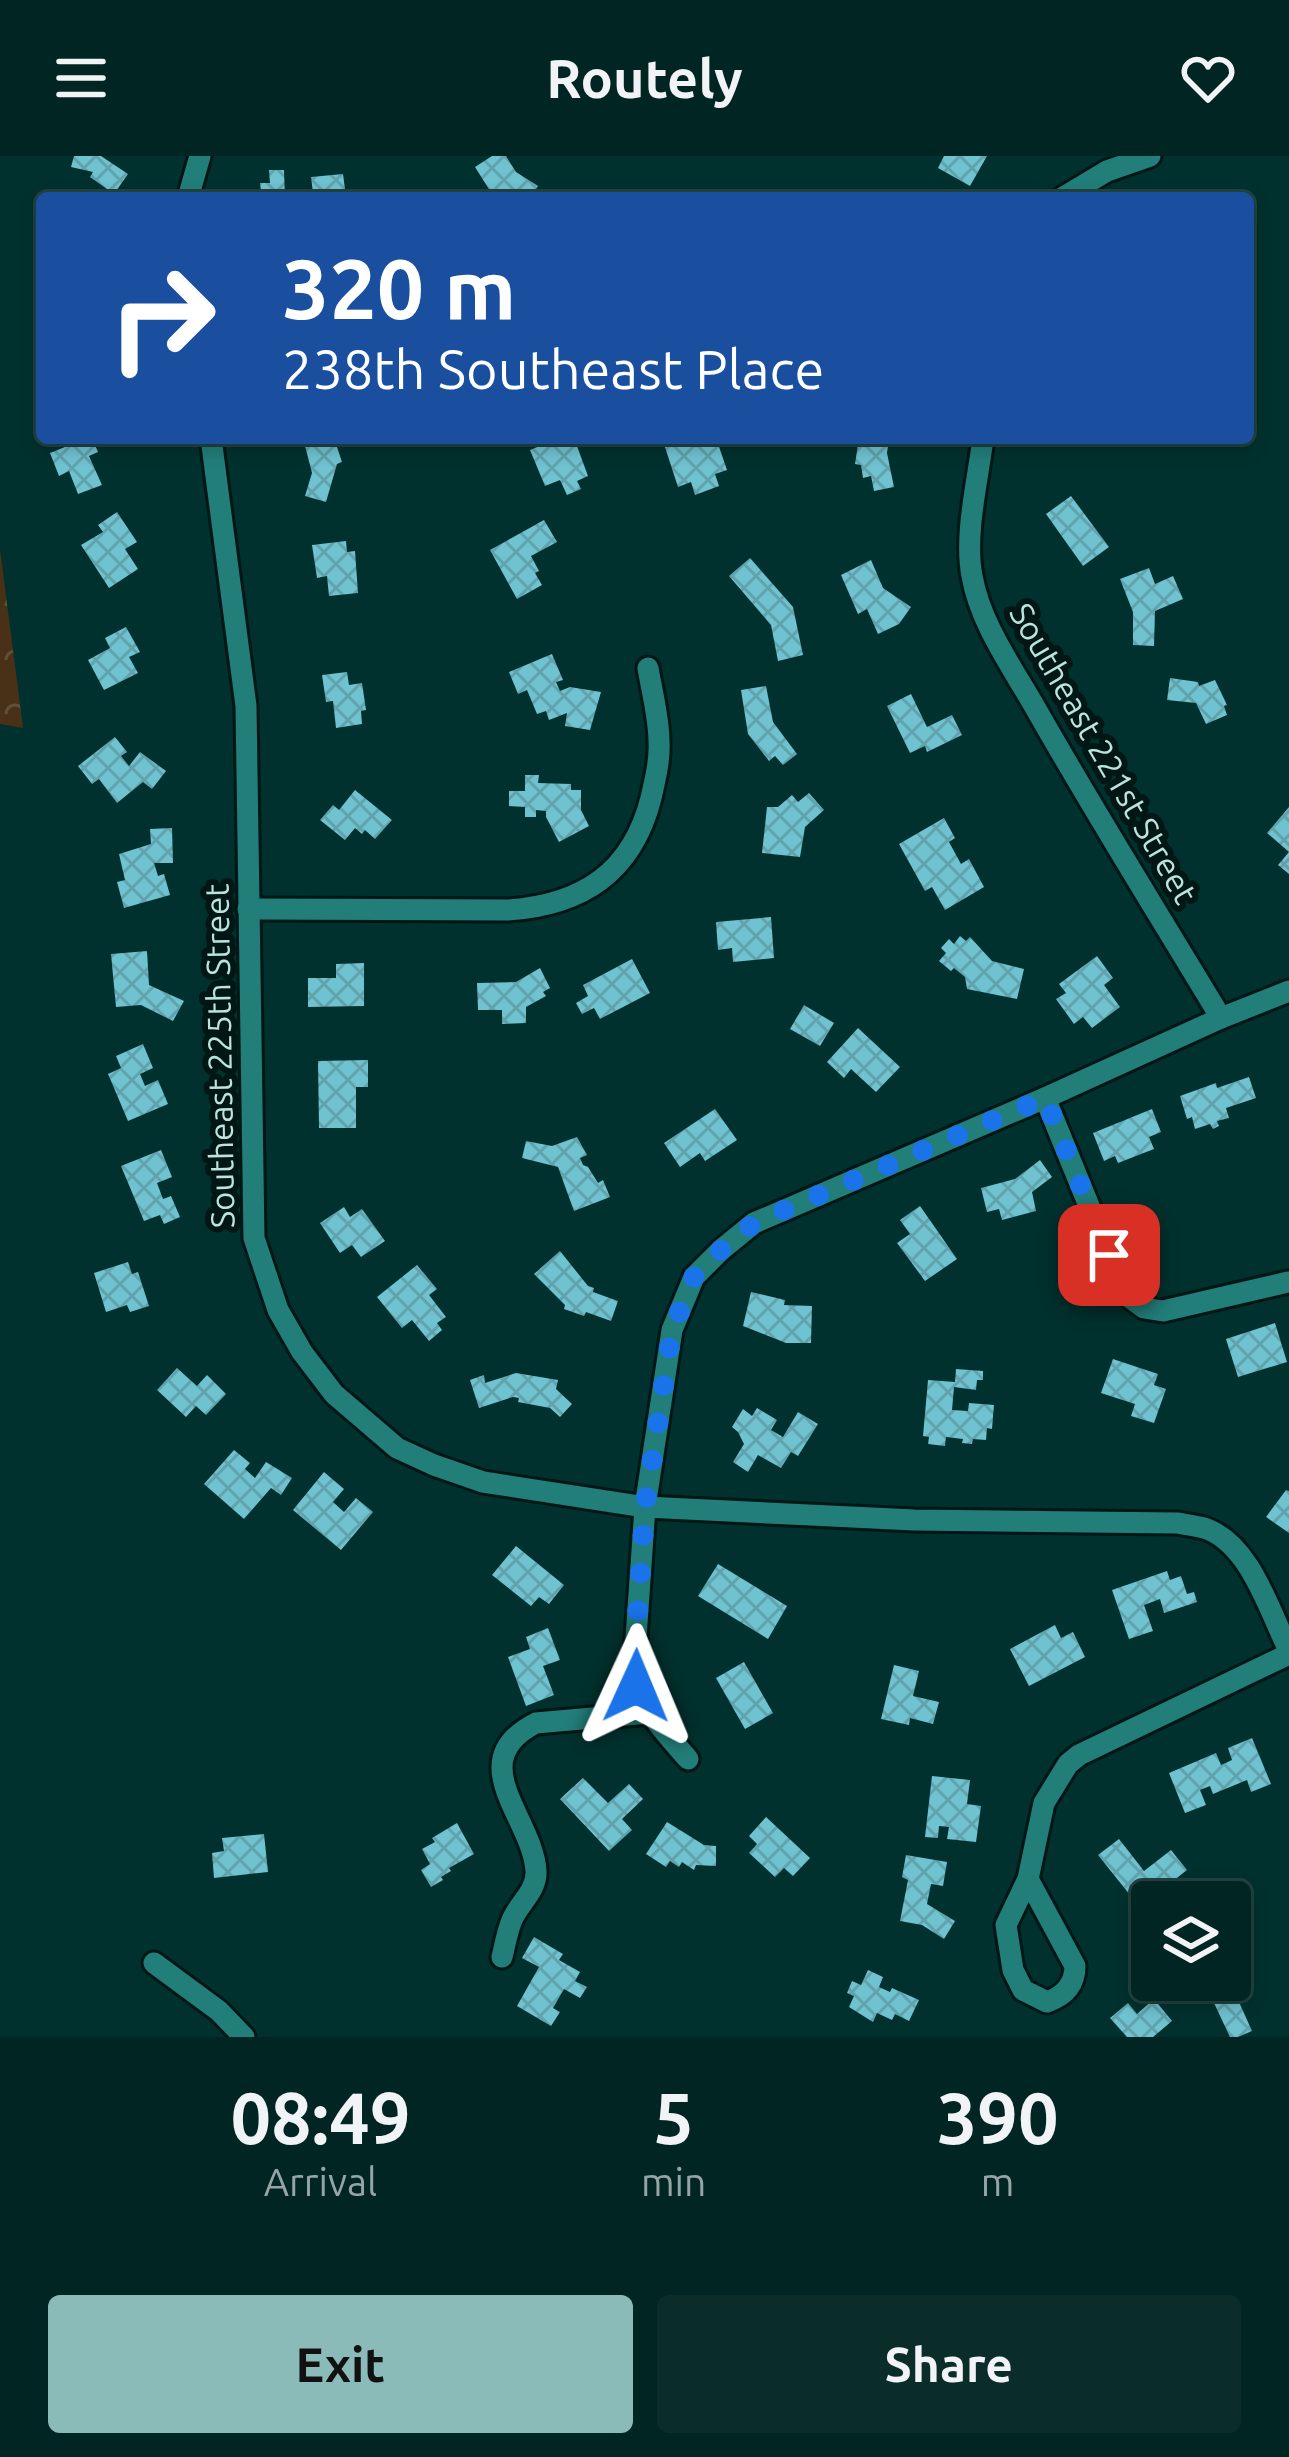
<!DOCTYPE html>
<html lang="en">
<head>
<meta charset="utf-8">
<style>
  body { margin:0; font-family:Ubuntu,sans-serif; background:#0a2d2a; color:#f1f3f6; height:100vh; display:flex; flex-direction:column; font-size:45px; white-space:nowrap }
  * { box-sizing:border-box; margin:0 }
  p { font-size:39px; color:#95a5a5 }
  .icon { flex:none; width:66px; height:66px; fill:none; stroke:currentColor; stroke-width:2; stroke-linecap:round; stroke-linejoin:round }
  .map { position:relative; height:1881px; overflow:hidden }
  .drawer { display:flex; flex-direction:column; background:#002522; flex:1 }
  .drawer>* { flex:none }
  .banner { position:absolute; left:36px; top:36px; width:1218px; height:252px; border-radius:12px; box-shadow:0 6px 18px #0003,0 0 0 3px #224240; background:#1a4fa0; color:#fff; overflow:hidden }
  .controls { position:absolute; left:1131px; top:1725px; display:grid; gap:24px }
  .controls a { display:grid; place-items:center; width:120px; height:120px; border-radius:12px; background:#002522; box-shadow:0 6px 18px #0003,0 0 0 3px #224240; font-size:60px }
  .pin { position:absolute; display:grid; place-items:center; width:102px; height:102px; color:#fff; margin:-51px; border-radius:24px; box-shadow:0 6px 18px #0006 }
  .me { position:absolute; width:132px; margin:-66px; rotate:1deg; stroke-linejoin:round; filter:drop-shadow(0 0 9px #0008) }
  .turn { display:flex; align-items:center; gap:42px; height:252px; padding:0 48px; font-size:54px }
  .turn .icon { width:156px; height:156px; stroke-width:2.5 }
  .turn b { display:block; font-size:84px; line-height:102px }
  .eta { display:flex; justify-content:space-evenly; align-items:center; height:204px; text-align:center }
  .eta b { font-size:72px; font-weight:700; line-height:84px }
  .action { display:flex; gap:24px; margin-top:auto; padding:24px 48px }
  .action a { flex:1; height:138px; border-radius:12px; background:#8bbbb9; color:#111; font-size:48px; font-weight:700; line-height:138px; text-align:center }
  .action a+a { background:#0a2d2a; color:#f1f3f6 }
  header { display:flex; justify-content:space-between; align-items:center; height:156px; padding:0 48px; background:#002522; font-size:54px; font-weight:700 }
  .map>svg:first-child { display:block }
  .park { fill:url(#park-crowns) }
  .building { fill:url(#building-cross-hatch) }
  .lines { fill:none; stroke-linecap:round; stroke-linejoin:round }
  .minor-casing { stroke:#001715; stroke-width:27 }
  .minor { stroke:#227e79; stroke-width:21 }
  .route { stroke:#1a73e8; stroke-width:21; stroke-dasharray:0 37.8 }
  .labels { text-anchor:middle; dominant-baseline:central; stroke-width:12; stroke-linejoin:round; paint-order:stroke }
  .street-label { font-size:33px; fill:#bce3df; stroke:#001715 }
</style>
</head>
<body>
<header><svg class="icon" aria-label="menu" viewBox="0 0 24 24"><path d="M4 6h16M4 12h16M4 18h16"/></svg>Routely<svg class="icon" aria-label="heart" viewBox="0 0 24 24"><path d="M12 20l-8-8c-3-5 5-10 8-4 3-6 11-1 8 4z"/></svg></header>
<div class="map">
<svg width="1289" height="1881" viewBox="0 0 1289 1881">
  <defs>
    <pattern id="park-crowns" width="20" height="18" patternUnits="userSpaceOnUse" patternTransform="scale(3)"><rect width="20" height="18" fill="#483117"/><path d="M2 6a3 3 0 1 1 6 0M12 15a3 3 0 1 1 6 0" fill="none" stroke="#604f38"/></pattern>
    <pattern id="building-cross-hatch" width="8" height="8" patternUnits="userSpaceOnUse" patternTransform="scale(3)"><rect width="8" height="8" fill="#6fc2d0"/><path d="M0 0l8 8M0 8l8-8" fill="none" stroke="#61a2ad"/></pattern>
  </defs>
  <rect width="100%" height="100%" fill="#00312e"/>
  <path class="park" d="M 0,393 L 23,572 L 0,568 Z"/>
  <g class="building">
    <path d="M 74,0 L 101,0 L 128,18 L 114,38 L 90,21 L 93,16 L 71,11 Z"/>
    <path d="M 492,0 L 506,0 L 516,16 L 538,30 L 530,42 L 509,42 L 498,35 L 492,38 L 475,11 Z"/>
    <path d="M 944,0 L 987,0 L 970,30 L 938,12 Z"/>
    <path d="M 269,14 L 284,14 L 285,42 L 256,42 L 256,35 L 261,35 L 260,27 L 270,27 Z"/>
    <path d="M 343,18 L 345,33 L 313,37 L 311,21 Z"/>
    <path d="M 68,282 L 92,282 L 98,296 L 89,300 L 102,329 L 78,338 L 69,315 L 59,320 L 50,297 L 70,289 Z"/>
    <path d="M 303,282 L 334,282 L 342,306 L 337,308 L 326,346 L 305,340 L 312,317 Z"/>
    <path d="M 548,282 L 574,282 L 588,320 L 577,325 L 581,333 L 567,339 L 560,324 L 545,330 L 530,294 L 547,287 Z"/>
    <path d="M 662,282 L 716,282 L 727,314 L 715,318 L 719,330 L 695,339 L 691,326 L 678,331 Z"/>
    <path d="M 859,282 L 889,282 L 887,297 L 894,331 L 874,335 L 871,320 L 863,322 L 861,309 L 855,308 Z"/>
    <path d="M 1071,340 L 1109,391 L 1083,410 L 1046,358 Z"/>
    <path d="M 117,356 L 137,386 L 125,393 L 138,413 L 109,432 L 81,389 L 103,376 L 98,369 Z"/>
    <path d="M 544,364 L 557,386 L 531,400 L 539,415 L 535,417 L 542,429 L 517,443 L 490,394 Z"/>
    <path d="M 346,385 L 347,396 L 355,395 L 358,437 L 329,440 L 327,420 L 317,422 L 312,389 Z"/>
    <path d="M 750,402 L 793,451 L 803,499 L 778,505 L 771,469 L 729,420 Z"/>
    <path d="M 871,404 L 883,432 L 911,451 L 899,468 L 878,478 L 867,453 L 858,458 L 841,419 Z"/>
    <path d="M 1149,412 L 1155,428 L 1173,420 L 1183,443 L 1155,455 L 1154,490 L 1133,489 L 1133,456 L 1120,423 Z"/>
    <path d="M 126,471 L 140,496 L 129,501 L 138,517 L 104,534 L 88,504 L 110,492 L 105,482 Z"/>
    <path d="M 552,498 L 563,524 L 556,526 L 560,535 L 570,531 L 601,536 L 590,574 L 565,570 L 567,557 L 549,564 L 546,555 L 537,558 L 527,534 L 518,538 L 509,516 Z"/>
    <path d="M 347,516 L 349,529 L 362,527 L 366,554 L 361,555 L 362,568 L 336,572 L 333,545 L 326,546 L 322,519 Z"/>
    <path d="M 1170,522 L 1198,526 L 1199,530 L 1215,524 L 1227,549 L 1224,550 L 1227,559 L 1206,568 L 1196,547 L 1167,544 Z"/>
    <path d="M 766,530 L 773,566 L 797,598 L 783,609 L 775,600 L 769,605 L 748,578 L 741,534 Z"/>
    <path d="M 911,538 L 927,571 L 952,559 L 962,579 L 927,596 L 925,590 L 910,597 L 887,550 Z"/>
    <path d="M 115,581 L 127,596 L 121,600 L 129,610 L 140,596 L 166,615 L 152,633 L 143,626 L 117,647 L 99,623 L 92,628 L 78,610 Z"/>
    <path d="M 525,619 L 539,619 L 538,627 L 571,628 L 571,634 L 581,634 L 581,654 L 589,670 L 559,686 L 546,661 L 546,655 L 536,654 L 536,661 L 525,661 L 525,651 L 509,650 L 509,635 L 525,635 Z"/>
    <path d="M 355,634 L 392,664 L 375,683 L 365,674 L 362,678 L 355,672 L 345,684 L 320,664 L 333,649 L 339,654 Z"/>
    <path d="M 809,637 L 824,654 L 805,671 L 800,701 L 762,697 L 767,651 L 778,651 L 792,639 L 798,646 Z"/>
    <path d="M 1289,651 L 1289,718 L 1278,709 L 1289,696 L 1267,677 Z"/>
    <path d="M 944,662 L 955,682 L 949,686 L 961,708 L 969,703 L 984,731 L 945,754 L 932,731 L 925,735 L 899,688 Z"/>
    <path d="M 172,672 L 173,707 L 154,707 L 158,720 L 164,718 L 170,739 L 124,752 L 117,726 L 125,724 L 119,698 L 151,688 L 150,673 Z"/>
    <path d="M 771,761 L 774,802 L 733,806 L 732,792 L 718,794 L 716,766 Z"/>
    <path d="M 960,780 L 966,785 L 970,781 L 992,805 L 1024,813 L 1017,843 L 967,833 L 965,821 L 954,812 L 951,815 L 939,805 L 946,797 L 941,792 L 949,783 L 954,788 Z"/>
    <path d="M 147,795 L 149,829 L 184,845 L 173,865 L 141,849 L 116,851 L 111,798 Z"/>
    <path d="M 1097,800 L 1113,822 L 1104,829 L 1120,851 L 1092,872 L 1083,861 L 1074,868 L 1056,843 L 1066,837 L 1059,828 Z"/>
    <path d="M 632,803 L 650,837 L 600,863 L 594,852 L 582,858 L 576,847 L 588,840 L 583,829 Z"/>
    <path d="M 364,807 L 364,850 L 308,851 L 308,822 L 336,822 L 336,808 Z"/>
    <path d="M 540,812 L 550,832 L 543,836 L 546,840 L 526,851 L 526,867 L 502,868 L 502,854 L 478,854 L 477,827 L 516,826 Z"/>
    <path d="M 804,849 L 834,867 L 820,890 L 790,873 Z"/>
    <path d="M 858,872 L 900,911 L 876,936 L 851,913 L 844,922 L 827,906 Z"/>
    <path d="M 143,888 L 153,912 L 140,918 L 145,930 L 158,924 L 168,948 L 128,965 L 108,918 L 121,912 L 116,900 Z"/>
    <path d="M 368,904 L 368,931 L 356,931 L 356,972 L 319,972 L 318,905 Z"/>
    <path d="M 1249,921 L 1256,942 L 1226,952 L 1229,962 L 1217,965 L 1219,970 L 1213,973 L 1210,968 L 1195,973 L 1192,961 L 1187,963 L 1180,940 L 1216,927 L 1217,932 Z"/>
    <path d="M 715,953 L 737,984 L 705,1005 L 700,997 L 680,1011 L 664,987 Z"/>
    <path d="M 1152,953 L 1161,976 L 1149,981 L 1154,993 L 1118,1007 L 1115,1000 L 1104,1005 L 1093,977 Z"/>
    <path d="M 577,981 L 587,999 L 580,1002 L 583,1009 L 588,1011 L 598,1027 L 603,1024 L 610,1041 L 574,1055 L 558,1011 L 522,1002 L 526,985 L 552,990 Z"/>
    <path d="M 161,994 L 172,1021 L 157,1027 L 163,1043 L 171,1040 L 180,1061 L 164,1068 L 160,1059 L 144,1065 L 121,1010 Z"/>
    <path d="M 1040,1004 L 1052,1021 L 1032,1036 L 1036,1055 L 1002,1064 L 999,1053 L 987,1056 L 981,1032 L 1015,1023 Z"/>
    <path d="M 920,1050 L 957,1103 L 925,1125 L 897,1087 L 910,1078 L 900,1064 Z"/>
    <path d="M 344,1051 L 350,1061 L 362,1053 L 385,1085 L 361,1101 L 352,1089 L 340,1097 L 320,1067 Z"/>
    <path d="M 560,1095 L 588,1130 L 594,1132 L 593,1136 L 618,1145 L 611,1165 L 586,1156 L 584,1160 L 564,1153 L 565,1149 L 534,1118 Z"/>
    <path d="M 128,1106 L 132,1118 L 138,1116 L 149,1150 L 130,1156 L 127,1149 L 106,1156 L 94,1117 Z"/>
    <path d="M 417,1109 L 437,1133 L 429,1139 L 446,1161 L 437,1167 L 442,1174 L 429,1185 L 412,1164 L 402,1172 L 377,1141 Z"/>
    <path d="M 751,1136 L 785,1144 L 784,1149 L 812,1150 L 811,1187 L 786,1187 L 743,1170 Z"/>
    <path d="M 1275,1167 L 1287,1206 L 1238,1221 L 1226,1183 Z"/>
    <path d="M 1113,1203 L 1158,1218 L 1154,1229 L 1166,1233 L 1154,1267 L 1131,1260 L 1135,1248 L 1101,1237 Z"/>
    <path d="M 177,1212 L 197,1230 L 207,1219 L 226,1238 L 206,1259 L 196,1250 L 186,1261 L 157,1234 Z"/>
    <path d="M 956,1213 L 983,1215 L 983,1224 L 977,1224 L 976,1234 L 954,1231 L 952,1254 L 968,1255 L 969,1247 L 994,1249 L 992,1273 L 987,1272 L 986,1284 L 973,1283 L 972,1288 L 962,1287 L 963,1283 L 946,1281 L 945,1290 L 928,1288 L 929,1281 L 923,1280 L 928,1224 L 955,1226 Z"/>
    <path d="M 516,1217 L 558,1224 L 556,1233 L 572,1248 L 560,1261 L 550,1252 L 518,1246 L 519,1242 L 513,1241 L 479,1252 L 470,1224 L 484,1219 L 485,1227 Z"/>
    <path d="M 757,1252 L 777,1264 L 771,1274 L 783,1281 L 798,1256 L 818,1268 L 798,1300 L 791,1296 L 781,1312 L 758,1299 L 748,1316 L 733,1306 L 744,1288 L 738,1276 L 732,1271 L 743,1253 L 752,1260 Z"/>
    <path d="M 234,1294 L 250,1307 L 245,1313 L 255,1322 L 266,1306 L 292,1322 L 281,1339 L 271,1332 L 244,1363 L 204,1328 Z"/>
    <path d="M 324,1316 L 344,1333 L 333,1346 L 344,1356 L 356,1342 L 373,1356 L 341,1394 L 293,1354 Z"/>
    <path d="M 1286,1334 L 1289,1335 L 1289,1377 L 1266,1361 Z"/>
    <path d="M 516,1390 L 564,1429 L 549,1448 L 539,1441 L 531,1450 L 492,1419 Z"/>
    <path d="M 718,1408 L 787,1450 L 768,1483 L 698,1440 Z"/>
    <path d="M 1167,1415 L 1170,1424 L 1181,1420 L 1187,1438 L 1194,1436 L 1197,1446 L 1164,1457 L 1160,1443 L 1144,1449 L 1153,1475 L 1129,1483 L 1112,1434 Z"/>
    <path d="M 1055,1469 L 1061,1482 L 1073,1476 L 1085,1501 L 1029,1530 L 1010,1493 Z"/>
    <path d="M 548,1472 L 560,1504 L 543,1510 L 554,1539 L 526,1550 L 508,1501 L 530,1493 L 526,1481 Z"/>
    <path d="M 744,1506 L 773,1557 L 745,1573 L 716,1522 Z"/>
    <path d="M 894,1509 L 919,1515 L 913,1540 L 939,1546 L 933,1568 L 910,1562 L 909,1569 L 881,1563 Z"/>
    <path d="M 1252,1582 L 1271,1628 L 1251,1636 L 1247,1624 L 1213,1638 L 1210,1630 L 1200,1634 L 1206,1649 L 1185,1657 L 1169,1617 L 1216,1597 L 1221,1609 L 1232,1604 L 1228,1592 Z"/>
    <path d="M 932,1620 L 970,1624 L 967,1648 L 981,1650 L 976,1686 L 947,1683 L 949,1671 L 939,1670 L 938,1682 L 925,1681 Z"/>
    <path d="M 583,1622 L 608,1647 L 629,1628 L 643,1643 L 622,1663 L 632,1674 L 609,1695 L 560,1643 Z"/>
    <path d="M 766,1661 L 810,1702 L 793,1720 L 784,1712 L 775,1721 L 749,1697 L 757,1688 L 749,1680 Z"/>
    <path d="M 667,1666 L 704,1689 L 716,1690 L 716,1710 L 696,1709 L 694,1714 L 682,1706 L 679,1711 L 670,1705 L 666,1711 L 646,1698 Z"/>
    <path d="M 457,1667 L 474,1698 L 449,1712 L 451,1715 L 441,1721 L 443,1724 L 431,1731 L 421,1714 L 430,1708 L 422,1693 L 435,1686 L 432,1682 Z"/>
    <path d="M 264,1678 L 268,1716 L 214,1722 L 212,1697 L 224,1695 L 222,1682 Z"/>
    <path d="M 1119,1683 L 1144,1715 L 1171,1694 L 1187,1714 L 1159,1736 L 1149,1724 L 1130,1739 L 1098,1699 Z"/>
    <path d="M 906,1699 L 947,1706 L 943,1730 L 931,1728 L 927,1748 L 955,1765 L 944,1783 L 922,1769 L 900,1765 L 908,1724 L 902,1721 Z"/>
    <path d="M 534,1781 L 563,1798 L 559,1804 L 580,1816 L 575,1825 L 587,1831 L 580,1842 L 564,1833 L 553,1852 L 560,1856 L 551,1870 L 517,1850 L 539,1811 L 522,1802 Z"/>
    <path d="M 868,1814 L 883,1821 L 879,1831 L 890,1836 L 892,1832 L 919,1844 L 909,1865 L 895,1858 L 892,1864 L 877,1857 L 873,1866 L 849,1851 L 854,1840 L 847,1837 L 852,1825 L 861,1829 Z"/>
    <path d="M 1235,1837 L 1252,1875 L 1238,1881 L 1230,1881 L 1214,1847 Z"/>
    <path d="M 1154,1843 L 1172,1865 L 1153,1881 L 1127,1881 L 1110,1862 L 1128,1847 L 1137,1858 Z"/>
  </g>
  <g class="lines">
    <g class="minor-casing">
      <g id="minor">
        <path d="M 188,42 L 200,0"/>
        <path d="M 1062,42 L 1107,15 L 1150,0"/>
        <path d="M 211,282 L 246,550 L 254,1082 L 278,1154 L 302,1196 L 334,1238 L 397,1292 L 434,1309 L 483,1326 L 645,1351 L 914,1364 L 1178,1367 C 1187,1369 1198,1370 1207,1373 C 1251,1390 1269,1455 1289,1494"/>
        <path d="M 983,282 C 978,324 964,379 972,420 C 980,467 1012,511 1036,553 C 1095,657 1159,759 1221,862"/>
        <path d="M 248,753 L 508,754 C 582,749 632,717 651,642 C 655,624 660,605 659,586 C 659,562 652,536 648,512"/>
        <path d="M 1045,942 L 1125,1138 L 1144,1152 L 1163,1155 L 1288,1126"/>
        <path d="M 688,1603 C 663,1574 638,1550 634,1511 L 645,1351 L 672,1174 L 694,1121 L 721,1094 L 754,1067 L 1045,942 L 1221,862 L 1289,835"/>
        <path d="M 1028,1723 L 1075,1810 C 1075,1829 1064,1840 1047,1846 L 1023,1834 L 1013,1814 L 1006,1769 L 1028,1723 L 1044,1647 L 1068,1608 L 1079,1599 L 1289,1498"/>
        <path d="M 502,1801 C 505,1789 507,1776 512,1764 C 519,1747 537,1735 536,1715 C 533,1662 461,1605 536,1567 L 649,1557"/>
        <path d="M 154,1807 L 219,1855 L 244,1881"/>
      </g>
    </g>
    <use href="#minor" class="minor"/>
  </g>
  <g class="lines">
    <path class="route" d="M 636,1530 L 634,1510 L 645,1351 L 672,1174 L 694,1121 L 721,1094 L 754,1067 L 1045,942 L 1109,1099"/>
  </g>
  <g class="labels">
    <g class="street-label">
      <text transform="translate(1104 597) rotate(60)">Southeast 221st Street</text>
      <text transform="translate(219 900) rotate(-91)">Southeast 225th Street</text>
    </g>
  </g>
</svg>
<div class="controls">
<a><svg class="icon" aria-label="layers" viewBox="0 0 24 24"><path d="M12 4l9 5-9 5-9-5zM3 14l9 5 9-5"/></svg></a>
</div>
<div class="pin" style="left:1109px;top:1099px;background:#d93025"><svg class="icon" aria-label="arrive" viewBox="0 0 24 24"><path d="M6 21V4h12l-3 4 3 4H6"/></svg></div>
<svg class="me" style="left:636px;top:1530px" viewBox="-20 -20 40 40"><path d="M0-17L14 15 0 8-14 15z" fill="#1a73e8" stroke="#fff" stroke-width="4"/></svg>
<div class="banner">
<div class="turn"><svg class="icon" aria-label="right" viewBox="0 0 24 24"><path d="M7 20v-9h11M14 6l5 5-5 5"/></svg><div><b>320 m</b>238th Southeast Place</div></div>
</div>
</div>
<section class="drawer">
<div class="eta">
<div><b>08:49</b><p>Arrival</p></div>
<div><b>5</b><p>min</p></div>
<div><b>390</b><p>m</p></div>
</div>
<div class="action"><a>Exit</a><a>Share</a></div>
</section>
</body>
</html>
